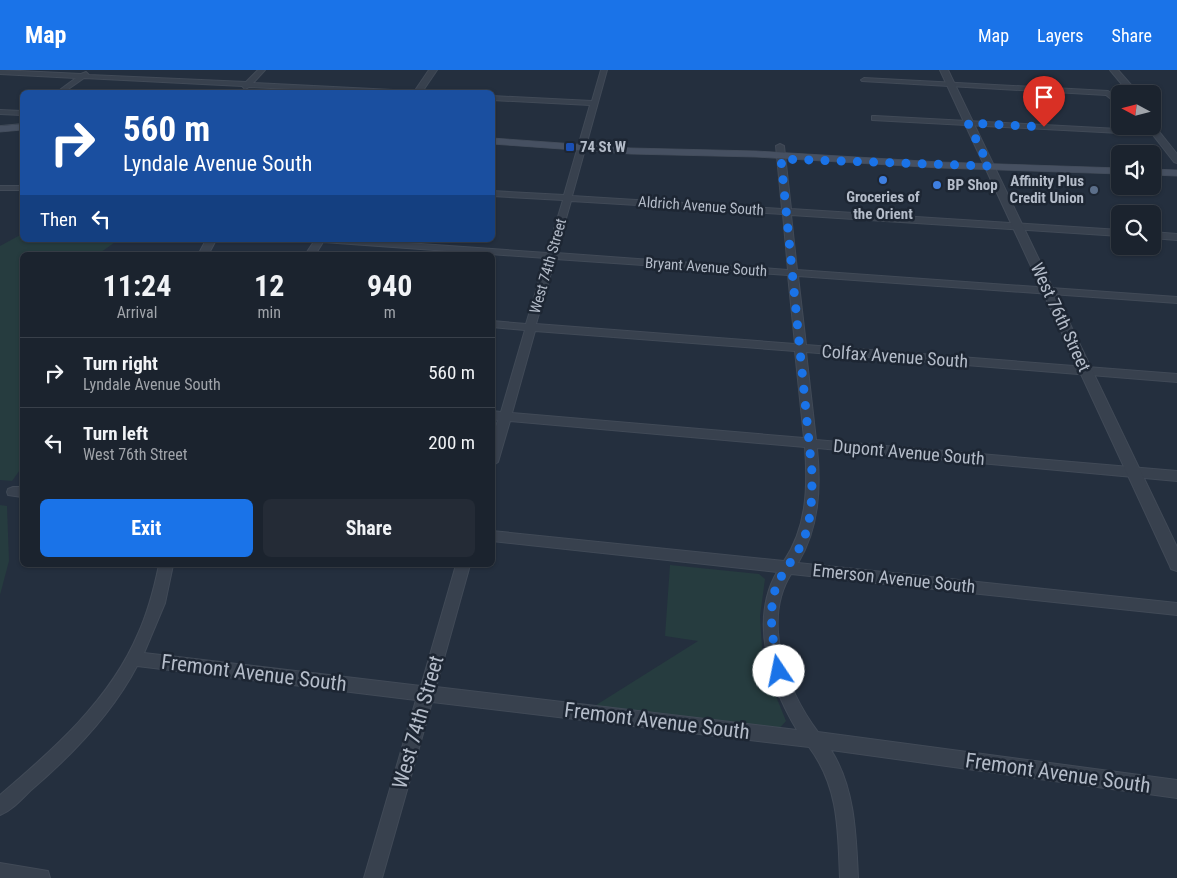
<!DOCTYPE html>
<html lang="en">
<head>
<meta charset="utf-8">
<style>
  body { margin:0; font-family:"Roboto Condensed",sans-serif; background:#242b36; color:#f1f3f6; height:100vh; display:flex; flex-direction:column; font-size:19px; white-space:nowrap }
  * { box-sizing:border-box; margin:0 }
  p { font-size:16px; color:#a0a4aa }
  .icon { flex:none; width:28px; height:28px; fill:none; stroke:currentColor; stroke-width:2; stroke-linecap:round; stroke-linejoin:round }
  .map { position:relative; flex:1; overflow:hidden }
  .details { position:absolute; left:20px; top:182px; width:475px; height:315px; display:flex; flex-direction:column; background:#1b232e; border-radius:8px; box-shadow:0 1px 4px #0004,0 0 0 1px #39404a }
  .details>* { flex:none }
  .banner { position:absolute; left:20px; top:20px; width:475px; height:152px; border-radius:8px; box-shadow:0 1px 4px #0004,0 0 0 1px #39404a; background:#1a4fa0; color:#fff; overflow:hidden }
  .needle { width:32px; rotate:277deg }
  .buttons { position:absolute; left:1111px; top:15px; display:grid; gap:10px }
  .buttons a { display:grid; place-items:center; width:50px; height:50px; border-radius:8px; background:#1b232e; box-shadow:0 1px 4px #0004,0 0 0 1px #39404a; font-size:25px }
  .pin { position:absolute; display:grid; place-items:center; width:42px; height:42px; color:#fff; margin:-51px -21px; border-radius:50% 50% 50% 0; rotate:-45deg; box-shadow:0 0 5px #0007 }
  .pin .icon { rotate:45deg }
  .me { position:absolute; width:55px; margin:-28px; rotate:349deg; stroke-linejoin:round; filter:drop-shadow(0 0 4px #0008) }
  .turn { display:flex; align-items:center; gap:18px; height:105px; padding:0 20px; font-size:22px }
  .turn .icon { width:65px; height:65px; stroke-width:2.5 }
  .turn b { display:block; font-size:35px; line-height:42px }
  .then { display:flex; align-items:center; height:48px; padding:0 20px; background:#0003; gap:10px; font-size:19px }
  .eta { display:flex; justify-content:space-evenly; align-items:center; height:85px; text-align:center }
  .eta b { font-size:30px; font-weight:700; line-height:35px }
  .button { display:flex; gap:10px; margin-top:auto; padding:10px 20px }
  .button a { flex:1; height:58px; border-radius:8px; background:#1a73e8; color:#fff; font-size:20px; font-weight:700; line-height:58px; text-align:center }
  .button a+a { background:#242b36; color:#f1f3f6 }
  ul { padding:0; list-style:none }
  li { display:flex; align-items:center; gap:15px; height:70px; padding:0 20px; border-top:1px solid #39404a }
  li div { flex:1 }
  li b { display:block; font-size:19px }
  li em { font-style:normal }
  header { display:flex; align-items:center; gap:30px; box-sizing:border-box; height:70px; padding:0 25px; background:#1a73e8; color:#fff }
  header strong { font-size:24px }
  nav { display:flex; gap:28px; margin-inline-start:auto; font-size:18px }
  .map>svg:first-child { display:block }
  .green { fill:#263c3f }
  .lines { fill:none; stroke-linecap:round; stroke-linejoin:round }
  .minor-casing { stroke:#414a57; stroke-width:2 }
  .tertiary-casing { stroke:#414a57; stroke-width:2 }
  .secondary-casing { stroke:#414a57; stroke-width:1 }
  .minor { fill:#38414e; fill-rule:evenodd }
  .tertiary { fill:#38414e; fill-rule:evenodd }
  .secondary { fill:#465061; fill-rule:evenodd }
  .route { stroke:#1a73e8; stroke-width:9; stroke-dasharray:0 16.2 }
  .transit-dot { fill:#1a4fb4; stroke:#1d2633; stroke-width:2 }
  .shop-dot { fill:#3f7fe0; stroke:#1d2633; stroke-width:2 }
  .service-dot { fill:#5c6f8a; stroke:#1d2633; stroke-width:2 }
  .labels { text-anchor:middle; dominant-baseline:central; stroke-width:5; stroke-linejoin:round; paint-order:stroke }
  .far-poi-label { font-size:15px; font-weight:bold; fill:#b4bcc9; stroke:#1d2633; text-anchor:start }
  .far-street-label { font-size:15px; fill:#b4bcc9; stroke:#1d2633 }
  .street-label { font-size:18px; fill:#b4bcc9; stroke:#1d2633 }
  .near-street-label { font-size:21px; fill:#b4bcc9; stroke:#1d2633 }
</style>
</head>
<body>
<header>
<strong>Map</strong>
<nav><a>Map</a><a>Layers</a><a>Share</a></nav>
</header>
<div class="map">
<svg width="1177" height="808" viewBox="0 0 1177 808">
  <rect width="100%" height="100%" fill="#242f3e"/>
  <g class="green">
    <path d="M 22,164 L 22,170 L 118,170 L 97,185 L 22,185 L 22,397 L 12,411 L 0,410 L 0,176 Z"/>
    <path d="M 0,435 L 7,436 L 9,491 L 0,525 Z"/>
    <path d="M 670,495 L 759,504 L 765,509 L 760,546 L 763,594 L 786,651 L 778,660 L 593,637 L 698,571 L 665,566 Z"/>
  </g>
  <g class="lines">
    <g class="minor-casing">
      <g id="minor">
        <path d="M 0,0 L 81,4 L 86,2 L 89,5 L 246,12 L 258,0 L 265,0 L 253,13 L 393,20 L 396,22 L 362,22 L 249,17 L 245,19 L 242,16 L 84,8 L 64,22 L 57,22 L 76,8 L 0,4 Z"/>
        <path d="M 601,0 L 607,0 L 572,126 L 782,139 L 776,76 L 780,74 L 784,76 L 791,139 L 1120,160 L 1120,166 L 791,145 L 797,200 L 1177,227 L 1177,233 L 798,206 L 806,275 L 1177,304 L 1177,312 L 806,282 L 816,370 L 1177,401 L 1177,411 L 817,378 C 821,418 819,458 798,493 L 1177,533 L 1177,545 L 791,504 C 761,552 787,621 818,662 L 1177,710 L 1177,728 L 831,680 C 855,718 856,765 858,808 L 840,808 C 838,760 839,717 809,677 L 432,632 L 382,808 L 364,808 L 416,630 L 137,596 C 112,644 71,686 30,721 C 21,730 12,740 0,745 L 0,725 C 53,680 110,630 138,564 C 148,542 154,519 159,495 L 173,495 L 165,533 L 144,583 L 421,616 L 456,495 L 470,495 L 436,617 L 797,660 C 770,615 749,551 777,502 L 492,471 L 492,461 L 784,491 C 807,457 808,417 805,377 L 510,351 L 498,392 L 492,396 L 492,369 L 498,350 L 492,349 L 492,341 L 501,342 L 525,260 L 492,257 L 492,251 L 526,254 L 546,188 L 323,172 L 315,185 L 305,185 L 315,170 L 364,170 L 547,183 L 563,130 L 492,126 L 492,121 L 564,125 L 590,35 L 492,30 L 492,26 L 592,31 ZM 571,131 L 783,144 L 788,200 L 556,183 ZM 555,189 L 788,205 L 795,274 L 536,254 ZM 535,261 L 795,281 L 804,368 L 512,343 Z"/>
        <path d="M 864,8 L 1108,21 L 1120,30 L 1120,36 L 1106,25 L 862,11 L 861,10 Z"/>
        <path d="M 0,40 L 22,41 L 22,45 L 0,44 Z"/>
        <path d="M 875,46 L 1137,60 L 1134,56 L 1142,56 L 1145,60 L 1139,64 L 872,50 L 872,46 Z"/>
        <rect x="0" y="116" width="22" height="4"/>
        <path d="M 1152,162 L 1177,164 L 1177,170 L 1152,168 Z"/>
        <path d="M 206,170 L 216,170 L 208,185 L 198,185 Z"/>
        <path d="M 13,417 L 22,417 L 22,427 L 8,425 L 7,422 L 8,419 Z"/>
        <path d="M 0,793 L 48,801 L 50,808 L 0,808 Z"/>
      </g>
    </g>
    <g class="tertiary-casing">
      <g id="tertiary">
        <path d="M 429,0 L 437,0 L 422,22 L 414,22 Z"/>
        <path d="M 940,0 L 948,0 L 1177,477 L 1177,501 L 1171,499 L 1169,494 Z"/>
        <path d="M 1110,0 L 1118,0 L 1139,24 L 1130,24 Z"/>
        <path d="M 1153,54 L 1177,84 L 1177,93 L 1174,92 L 1146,56 L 1152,56 Z"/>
      </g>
    </g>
    <g class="secondary-casing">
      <g id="secondary">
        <path d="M 22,54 L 22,60 L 0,62 L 0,56 Z"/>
        <path d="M 492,68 L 631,78 L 756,81 L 940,92 L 1120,98 L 1120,104 L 940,98 L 756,87 L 631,84 L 492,74 Z"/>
        <path d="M 1152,99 L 1177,100 L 1177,106 L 1152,105 Z"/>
      </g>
    </g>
    <use href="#minor" class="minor"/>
    <use href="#tertiary" class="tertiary"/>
    <use href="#secondary" class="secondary"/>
  </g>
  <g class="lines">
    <path class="route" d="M 779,601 C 774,576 768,550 774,524 C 778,506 794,490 802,473 C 812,451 812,426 812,402 L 781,89 L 989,96 L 968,53 L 1044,57"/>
  </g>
  <rect class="transit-dot" x="565" y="72" width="10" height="10" rx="2.5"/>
  <g class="shop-dot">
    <circle cx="883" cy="110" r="5"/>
    <circle cx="937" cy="115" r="5"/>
  </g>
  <circle class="service-dot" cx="1094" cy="120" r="5"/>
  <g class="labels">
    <g class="far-poi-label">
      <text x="580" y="77">74 St W</text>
      <text x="1084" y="111" text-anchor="end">Affinity Plus<tspan x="1084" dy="17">Credit Union</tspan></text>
      <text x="947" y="115">BP Shop</text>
      <text x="883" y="127" text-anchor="middle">Groceries of<tspan x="883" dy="17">the Orient</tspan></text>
    </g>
    <g class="far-street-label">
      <text transform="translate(701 136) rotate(4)">Aldrich Avenue South</text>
      <text transform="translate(548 196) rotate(-74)">West 74th Street</text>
      <text transform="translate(706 197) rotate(4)">Bryant Avenue South</text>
    </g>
    <g class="street-label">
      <text transform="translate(1061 247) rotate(65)">West 76th Street</text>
      <text transform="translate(895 286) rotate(4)">Colfax Avenue South</text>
      <text transform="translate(909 382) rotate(5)">Dupont Avenue South</text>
      <text transform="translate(894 508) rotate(6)">Emerson Avenue South</text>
    </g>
    <g class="near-street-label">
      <text transform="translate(254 603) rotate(7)">Fremont Avenue South</text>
      <text transform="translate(657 651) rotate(7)">Fremont Avenue South</text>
      <text transform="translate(418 652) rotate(-74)">West 74th Street</text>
      <text transform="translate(1058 703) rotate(8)">Fremont Avenue South</text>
    </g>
  </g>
</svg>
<div class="buttons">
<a><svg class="needle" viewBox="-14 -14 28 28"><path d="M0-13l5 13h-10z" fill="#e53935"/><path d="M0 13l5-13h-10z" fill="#a0a4aa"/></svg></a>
<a><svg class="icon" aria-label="sound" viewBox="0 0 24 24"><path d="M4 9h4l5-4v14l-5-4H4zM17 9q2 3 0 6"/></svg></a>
<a><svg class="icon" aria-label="search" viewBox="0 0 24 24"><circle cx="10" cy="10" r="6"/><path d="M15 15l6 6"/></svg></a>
</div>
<div class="pin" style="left:1044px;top:57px;background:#d93025"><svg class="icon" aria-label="arrive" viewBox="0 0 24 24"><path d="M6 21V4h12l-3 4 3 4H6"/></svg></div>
<svg class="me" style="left:779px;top:601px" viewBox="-20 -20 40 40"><circle r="19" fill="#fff"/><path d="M0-13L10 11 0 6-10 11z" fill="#1a73e8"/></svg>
<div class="banner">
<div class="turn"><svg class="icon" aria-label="right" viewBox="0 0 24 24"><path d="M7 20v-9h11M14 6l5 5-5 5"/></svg><div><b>560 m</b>Lyndale Avenue South</div></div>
<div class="then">Then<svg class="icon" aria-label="left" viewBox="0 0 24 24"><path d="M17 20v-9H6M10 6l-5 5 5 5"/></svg></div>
</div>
<section class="details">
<div class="eta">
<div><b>11:24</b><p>Arrival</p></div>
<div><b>12</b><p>min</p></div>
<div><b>940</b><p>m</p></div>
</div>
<ul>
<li><svg class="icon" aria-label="right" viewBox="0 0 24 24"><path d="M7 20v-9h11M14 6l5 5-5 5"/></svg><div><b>Turn right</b><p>Lyndale Avenue South</p></div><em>560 m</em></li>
<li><svg class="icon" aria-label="left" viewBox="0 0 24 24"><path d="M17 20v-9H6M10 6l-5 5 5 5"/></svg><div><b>Turn left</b><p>West 76th Street</p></div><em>200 m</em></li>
</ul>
<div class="button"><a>Exit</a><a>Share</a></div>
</section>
</div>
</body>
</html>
